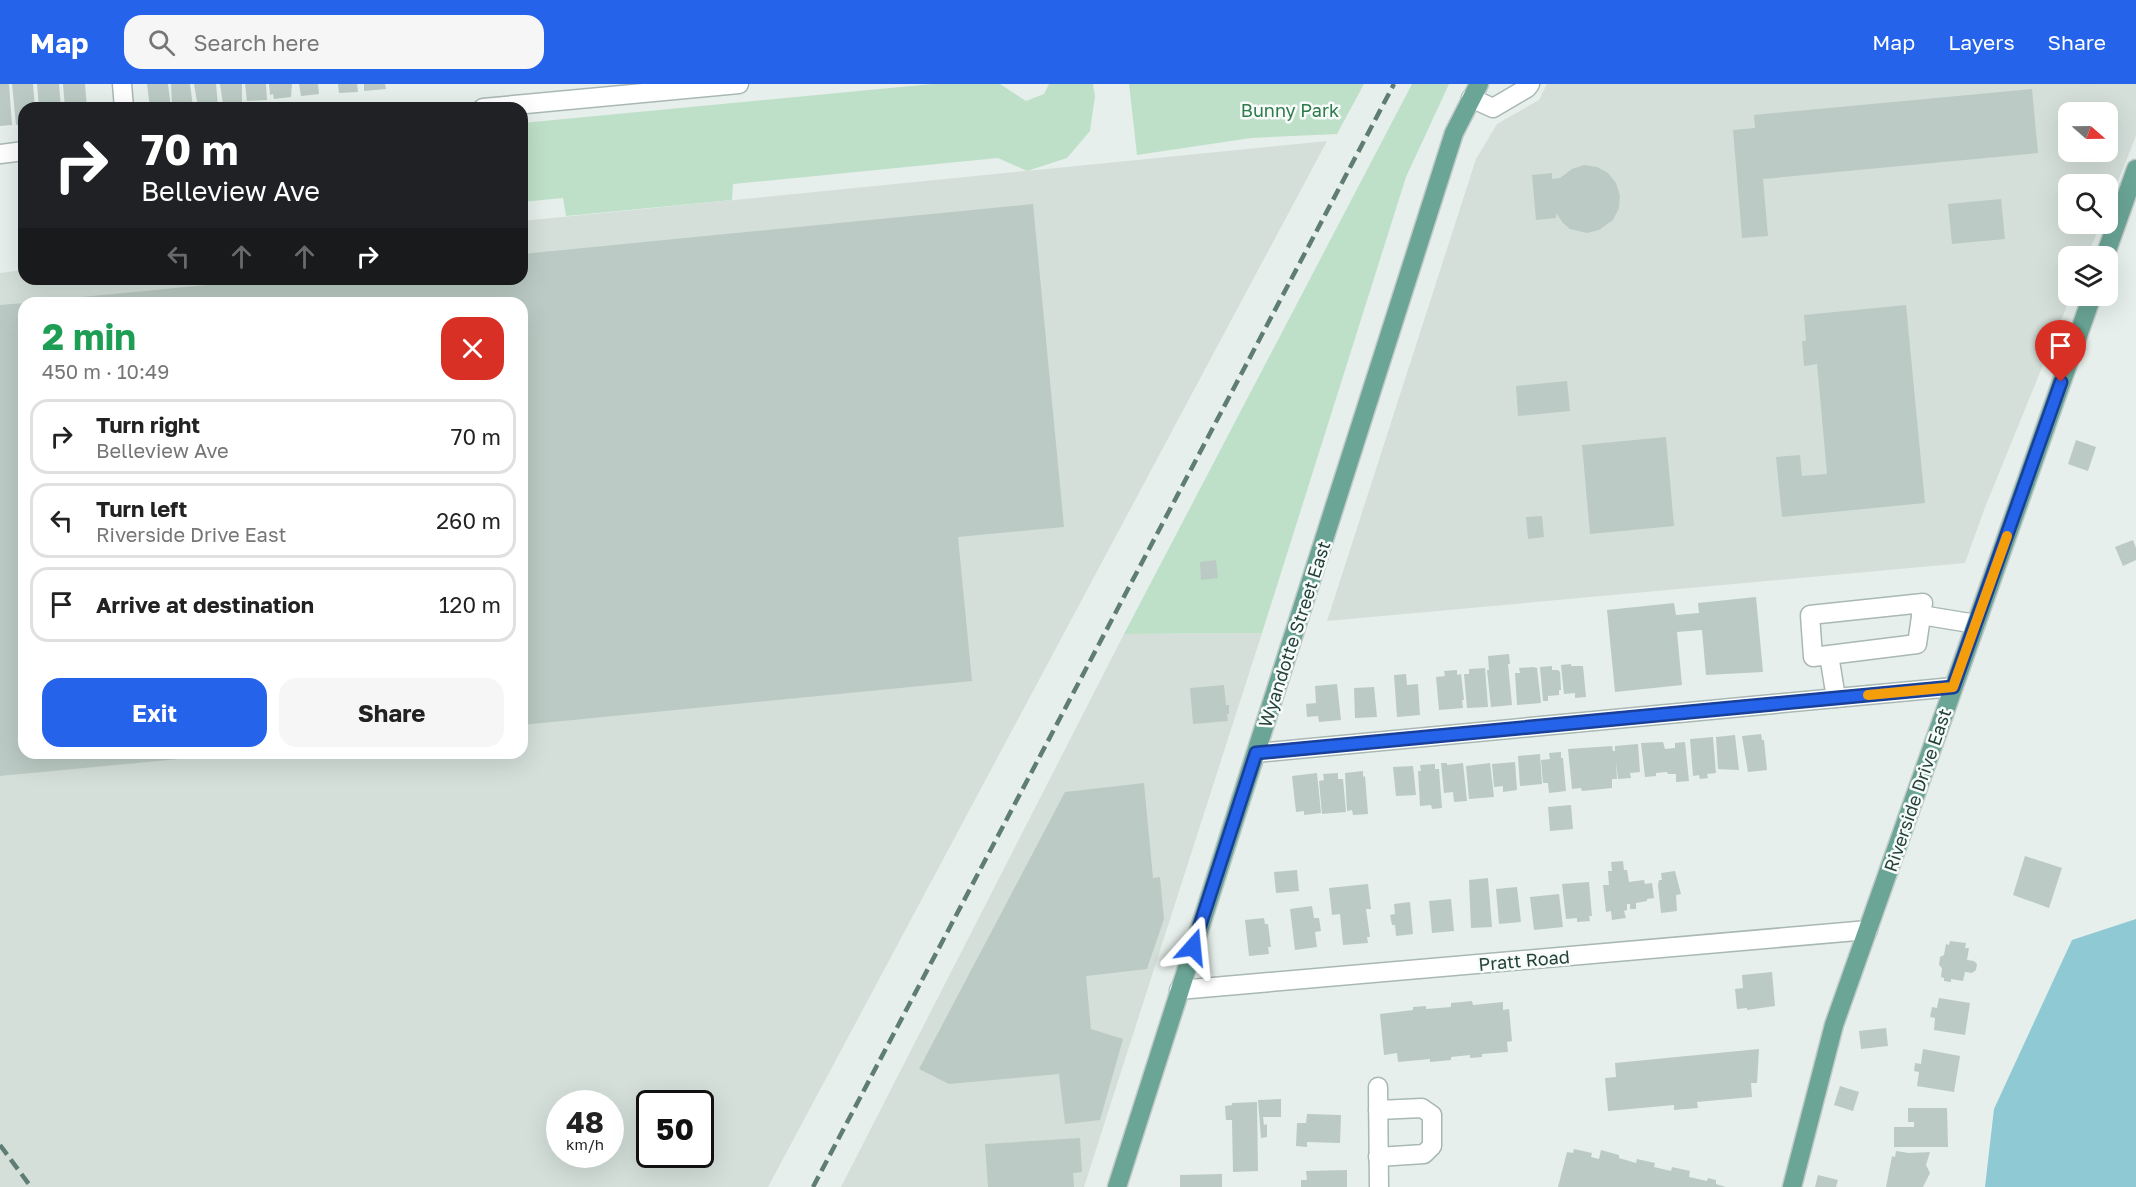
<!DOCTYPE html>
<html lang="en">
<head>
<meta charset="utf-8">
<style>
  body { margin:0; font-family:"Golos Text",sans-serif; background:#f6f6f6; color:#222; height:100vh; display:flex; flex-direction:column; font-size:22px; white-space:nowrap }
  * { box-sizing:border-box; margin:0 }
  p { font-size:20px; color:#767676 }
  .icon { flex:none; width:33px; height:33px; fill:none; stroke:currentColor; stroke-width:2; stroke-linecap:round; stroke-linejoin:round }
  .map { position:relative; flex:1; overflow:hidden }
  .drawer { position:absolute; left:18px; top:213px; width:510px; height:462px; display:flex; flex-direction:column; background:#fff; border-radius:18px; box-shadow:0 6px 24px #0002 }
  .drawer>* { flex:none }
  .hud { position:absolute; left:18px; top:18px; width:510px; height:183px; border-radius:18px; box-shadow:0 6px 24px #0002; background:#202124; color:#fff; overflow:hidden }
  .needle { width:39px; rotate:110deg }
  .tools { position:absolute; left:2058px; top:18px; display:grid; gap:12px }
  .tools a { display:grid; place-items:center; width:60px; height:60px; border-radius:12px; background:#fff; box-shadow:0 6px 24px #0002; font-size:30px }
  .speed { position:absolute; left:546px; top:1006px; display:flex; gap:12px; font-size:30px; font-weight:700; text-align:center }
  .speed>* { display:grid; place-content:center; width:78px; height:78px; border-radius:50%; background:#fff; box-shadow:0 6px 24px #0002; line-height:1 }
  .speed small { font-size:15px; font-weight:400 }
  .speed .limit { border:3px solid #111; border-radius:9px; background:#fff; color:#111 }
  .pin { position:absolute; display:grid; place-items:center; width:51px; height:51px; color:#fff; margin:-62px -26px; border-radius:50% 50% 50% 0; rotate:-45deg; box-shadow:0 0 6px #0007 }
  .pin .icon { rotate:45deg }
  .me { position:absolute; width:66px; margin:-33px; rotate:18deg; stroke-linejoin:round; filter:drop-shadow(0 0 4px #0008) }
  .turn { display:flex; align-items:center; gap:21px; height:126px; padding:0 24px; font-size:27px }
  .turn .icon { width:78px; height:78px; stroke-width:2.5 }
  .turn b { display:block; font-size:42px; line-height:51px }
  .lanes { display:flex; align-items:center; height:57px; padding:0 24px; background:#0003; justify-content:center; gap:30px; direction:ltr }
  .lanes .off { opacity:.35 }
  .round { display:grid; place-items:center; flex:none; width:63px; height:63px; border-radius:18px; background:#f6f6f6 }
  .headline { display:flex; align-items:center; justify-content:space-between; height:102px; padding:0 24px }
  h1 { font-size:36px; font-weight:700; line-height:45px; color:#1e9e55 }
  .button { display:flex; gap:12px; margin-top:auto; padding:12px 24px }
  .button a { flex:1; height:69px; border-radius:18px; background:#2563eb; color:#fff; font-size:24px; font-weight:700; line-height:69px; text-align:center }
  .button a+a { background:#f6f6f6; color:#222 }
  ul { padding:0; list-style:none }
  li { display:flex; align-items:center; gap:18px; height:75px; margin:0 12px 9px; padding:0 12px; border:3px solid #e0e0e0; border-radius:18px }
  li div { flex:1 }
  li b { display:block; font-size:22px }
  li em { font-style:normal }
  header { display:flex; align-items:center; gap:36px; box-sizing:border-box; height:84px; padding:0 30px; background:#2563eb; color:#fff }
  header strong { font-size:28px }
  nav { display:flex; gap:33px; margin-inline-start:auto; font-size:21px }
  .search { width:420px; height:54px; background:#f6f6f6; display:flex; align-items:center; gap:15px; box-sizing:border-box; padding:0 21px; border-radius:18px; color:#767676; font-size:22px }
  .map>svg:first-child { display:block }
  .built { fill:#d4dfda; fill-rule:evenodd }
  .green { fill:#bfe0c8 }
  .water { fill:#8ec9d4 }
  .building { fill:#bbcac4 }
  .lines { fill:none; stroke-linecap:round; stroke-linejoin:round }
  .minor-casing { stroke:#a8b8b2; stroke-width:21 }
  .major-casing { stroke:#c2cac8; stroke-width:21 }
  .minor { stroke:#fff; stroke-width:18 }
  .major { stroke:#6aa596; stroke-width:18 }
  .rail { stroke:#5f7d75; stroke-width:4.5; stroke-dasharray:12 6; stroke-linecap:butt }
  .route-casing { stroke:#184099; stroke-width:15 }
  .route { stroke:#2563eb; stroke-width:10 }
  .slow { stroke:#f59e0b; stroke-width:10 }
  .labels { text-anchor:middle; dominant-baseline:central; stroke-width:5; stroke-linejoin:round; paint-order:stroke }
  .park-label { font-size:18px; fill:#2d7a4b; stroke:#f7fbf9 }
  .street-label { font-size:18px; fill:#24423a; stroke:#f7fbf9 }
</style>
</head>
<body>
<header>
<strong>Map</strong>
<div class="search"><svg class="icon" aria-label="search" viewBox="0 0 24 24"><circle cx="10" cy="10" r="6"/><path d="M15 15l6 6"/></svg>Search here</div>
<nav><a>Map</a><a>Layers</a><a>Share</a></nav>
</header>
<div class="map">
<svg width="2136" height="1103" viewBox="0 0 2136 1103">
  <rect width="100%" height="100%" fill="#e6efeb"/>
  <g class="built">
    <path d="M 1547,0 L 2136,0 L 2136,52 L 2108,122 L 2108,100 L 2068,100 L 2068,140 L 2101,140 L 2087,172 L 2068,172 L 2068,212 L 2071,212 L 1984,426 L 1965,479 L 1327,537 L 1476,75 L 1497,40 L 1539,16 ZM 2068,28 L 2108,28 L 2108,68 L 2068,68 Z"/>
    <path d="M 1327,57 L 768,1103 L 0,1103 L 0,189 L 24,186 L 24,195 L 522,195 L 522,137 ZM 24,219 L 522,219 L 522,669 L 24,669 ZM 560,1020 L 610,1020 L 610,1071 L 560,1071 ZM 650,1020 L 700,1020 L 700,1071 L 650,1071 Z"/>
    <path d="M 1262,549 L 1084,1103 L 841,1103 L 1124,550 Z"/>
  </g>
  <g class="green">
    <path d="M 932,0 L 1000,0 L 1026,17 L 1044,10 L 1049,0 L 1093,0 L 1095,12 L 1090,47 L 1067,74 L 1027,87 L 998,74 L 733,100 L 732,116 L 566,132 L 563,114 L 522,118 L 522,39 Z"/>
    <path d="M 1129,0 L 1364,0 L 1337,50 L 1251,54 L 1137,71 Z"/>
    <path d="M 1412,0 L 1449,0 L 1406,93 L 1262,549 L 1124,550 Z"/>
  </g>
  <path class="water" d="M 2136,835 L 2136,1103 L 1985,1103 L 1994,1025 L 2072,856 Z"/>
  <g class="building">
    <path d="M 0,0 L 9,0 L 12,41 L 0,42 Z"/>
    <path d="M 12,0 L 33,0 L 35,24 L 24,24 L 24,40 L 16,41 Z"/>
    <path d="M 37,0 L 59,0 L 61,24 L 39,24 Z"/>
    <path d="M 63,0 L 85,0 L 87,24 L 65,24 Z"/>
    <path d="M 147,0 L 168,0 L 171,24 L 150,24 Z"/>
    <path d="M 171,0 L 190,0 L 193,23 L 175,24 L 175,19 L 172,20 Z"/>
    <path d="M 194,0 L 216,0 L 218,22 L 198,23 Z"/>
    <path d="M 220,0 L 242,0 L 242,18 L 223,20 Z"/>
    <path d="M 245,0 L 266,0 L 267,16 L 247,17 Z"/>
    <path d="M 269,0 L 292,0 L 291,13 L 274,15 L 273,10 L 270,11 Z"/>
    <path d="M 299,0 L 318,0 L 319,10 L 301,12 Z"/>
    <path d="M 338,0 L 357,0 L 358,8 L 339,9 Z"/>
    <path d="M 364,0 L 385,0 L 386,5 L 364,7 Z"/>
    <path d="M 2032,5 L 2038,69 L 1763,95 L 1768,152 L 1742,154 L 1733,46 L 1755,44 L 1754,31 Z"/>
    <path d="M 1584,81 L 1597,83 L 1608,89 L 1616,99 L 1620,112 L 1619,124 L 1613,136 L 1599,146 L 1587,149 L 1570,145 L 1563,139 L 1556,129 L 1556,134 L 1536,136 L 1532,91 L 1552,89 L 1552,95 L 1560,94 L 1572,85 Z"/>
    <path d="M 2001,115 L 2005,155 L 1952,160 L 1948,120 Z"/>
    <path d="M 1033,120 L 1064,443 L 958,453 L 972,597 L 522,641 L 522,219 L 40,219 L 40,217 L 268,195 L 522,195 L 522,170 Z"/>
    <path d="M 24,219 L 24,669 L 221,669 L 221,671 L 0,692 L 0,221 Z"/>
    <path d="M 1906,221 L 1925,419 L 1782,433 L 1776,373 L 1800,371 L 1802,392 L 1827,390 L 1817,280 L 1804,282 L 1802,257 L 1806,257 L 1804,231 Z"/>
    <path d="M 1567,297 L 1570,327 L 1518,332 L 1516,302 Z"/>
    <path d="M 1666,353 L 1674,442 L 1590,450 L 1582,361 Z"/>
    <path d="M 2076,356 L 2096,363 L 2088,387 L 2068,380 Z"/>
    <path d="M 1542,432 L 1544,453 L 1528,455 L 1526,433 Z"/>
    <path d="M 2133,456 L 2136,464 L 2136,476 L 2123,482 L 2115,463 Z"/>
    <path d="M 1216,476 L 1218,494 L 1201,496 L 1200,478 Z"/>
    <path d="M 1756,513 L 1763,588 L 1706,591 L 1702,546 L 1677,548 L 1682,601 L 1615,608 L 1607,526 L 1674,519 L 1676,531 L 1699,529 L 1698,519 Z"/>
    <path d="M 1509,570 L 1510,580 L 1508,580 L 1512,621 L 1491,623 L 1487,586 L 1489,586 L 1488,572 Z"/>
    <path d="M 1571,580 L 1571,582 L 1583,582 L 1586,613 L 1575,614 L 1575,609 L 1564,610 L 1561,581 Z"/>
    <path d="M 1552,582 L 1552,586 L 1558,586 L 1560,588 L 1561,606 L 1559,606 L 1559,611 L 1548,612 L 1548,617 L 1543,617 L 1540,583 Z"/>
    <path d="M 1533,583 L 1537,584 L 1541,619 L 1517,621 L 1515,589 L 1520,589 L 1519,584 Z"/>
    <path d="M 1485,584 L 1488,623 L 1467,624 L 1464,590 L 1469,590 L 1469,585 Z"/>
    <path d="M 1457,586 L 1457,591 L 1461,590 L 1464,616 L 1462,616 L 1463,624 L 1439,626 L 1436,593 L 1445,592 L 1444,587 Z"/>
    <path d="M 1406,590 L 1407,601 L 1418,600 L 1420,631 L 1397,633 L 1394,591 Z"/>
    <path d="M 1337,600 L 1341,636 L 1319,638 L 1318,632 L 1307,633 L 1306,620 L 1316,619 L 1315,602 Z"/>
    <path d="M 1224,601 L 1226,621 L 1229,621 L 1229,630 L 1227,630 L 1228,637 L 1193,640 L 1190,604 Z"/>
    <path d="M 1374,603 L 1377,633 L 1355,634 L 1354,604 Z"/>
    <path d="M 1761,650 L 1762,656 L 1764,656 L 1767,686 L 1748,688 L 1742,652 Z"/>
    <path d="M 1735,651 L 1739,686 L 1718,685 L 1716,653 Z"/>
    <path d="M 1713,653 L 1716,689 L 1707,690 L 1708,694 L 1700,695 L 1699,691 L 1693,692 L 1690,655 Z"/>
    <path d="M 1663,658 L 1665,665 L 1675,664 L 1675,659 L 1685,658 L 1689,697 L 1676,698 L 1676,690 L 1668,690 L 1667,688 L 1656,689 L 1656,692 L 1645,693 L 1641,659 Z"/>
    <path d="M 1638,660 L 1640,688 L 1630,689 L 1631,694 L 1618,695 L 1616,678 L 1617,695 L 1612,695 L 1612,704 L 1582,707 L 1581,704 L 1572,705 L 1568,665 L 1612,662 L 1613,667 L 1615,667 L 1615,662 Z"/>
    <path d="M 1561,668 L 1561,674 L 1563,674 L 1566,707 L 1549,709 L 1548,699 L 1543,699 L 1541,676 L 1550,675 L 1549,669 Z"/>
    <path d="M 1540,670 L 1542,700 L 1520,702 L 1518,672 Z"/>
    <path d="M 1515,678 L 1517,706 L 1503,708 L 1503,702 L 1494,703 L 1492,680 Z"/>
    <path d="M 1441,679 L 1447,679 L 1447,681 L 1463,679 L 1467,717 L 1454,718 L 1453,708 L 1444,709 Z"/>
    <path d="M 1490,679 L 1494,713 L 1469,715 L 1466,682 Z"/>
    <path d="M 1435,680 L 1435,685 L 1439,685 L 1442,724 L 1432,725 L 1431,721 L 1420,722 L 1418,687 L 1421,687 L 1420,681 Z"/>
    <path d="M 1413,682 L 1416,711 L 1396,712 L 1393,683 Z"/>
    <path d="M 1363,687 L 1363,693 L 1365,692 L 1368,730 L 1353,731 L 1352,726 L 1347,727 L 1345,689 Z"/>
    <path d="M 1317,689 L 1321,729 L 1304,731 L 1304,727 L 1296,728 L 1292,692 Z"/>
    <path d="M 1338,689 L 1338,695 L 1343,695 L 1346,728 L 1322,730 L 1319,697 L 1324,696 L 1323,690 Z"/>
    <path d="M 1144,699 L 1153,794 L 1160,793 L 1164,835 L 1147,885 L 1086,892 L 1091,945 L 1123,955 L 1100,1036 L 1065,1040 L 1059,990 L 949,1000 L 919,985 L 1065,708 Z"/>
    <path d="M 1571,721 L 1573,745 L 1550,747 L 1548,723 Z"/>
    <path d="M 2025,772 L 2062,784 L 2049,824 L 2013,811 Z"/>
    <path d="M 1623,777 L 1624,786 L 1627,786 L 1629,798 L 1644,796 L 1645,800 L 1652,799 L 1654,814 L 1647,815 L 1647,817 L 1636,819 L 1636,825 L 1630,825 L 1630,820 L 1627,820 L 1627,826 L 1624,827 L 1626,834 L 1612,836 L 1611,827 L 1606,828 L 1603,801 L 1609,801 L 1608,787 L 1612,787 L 1611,778 Z"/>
    <path d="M 1297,786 L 1299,807 L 1276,809 L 1274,788 Z"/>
    <path d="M 1675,787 L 1681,810 L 1676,811 L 1677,827 L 1661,829 L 1658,801 L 1659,796 L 1662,796 L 1661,789 Z"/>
    <path d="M 1488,794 L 1492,843 L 1471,844 L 1469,796 Z"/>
    <path d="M 1589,798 L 1592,832 L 1589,832 L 1590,837 L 1577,838 L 1577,834 L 1566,835 L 1562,800 Z"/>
    <path d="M 1368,800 L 1371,825 L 1366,825 L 1370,853 L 1367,853 L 1368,859 L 1343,861 L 1340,830 L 1332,831 L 1329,804 Z"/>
    <path d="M 1517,803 L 1521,838 L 1499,840 L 1496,805 Z"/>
    <path d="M 1559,810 L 1563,843 L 1534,846 L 1530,813 Z"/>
    <path d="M 1451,815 L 1454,847 L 1432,849 L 1429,817 Z"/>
    <path d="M 1410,818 L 1413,850 L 1396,852 L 1395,841 L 1392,841 L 1390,831 L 1395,830 L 1394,820 Z"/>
    <path d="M 1312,822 L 1314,834 L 1319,834 L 1321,847 L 1315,848 L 1317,863 L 1295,866 L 1290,825 Z"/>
    <path d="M 1264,834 L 1265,840 L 1268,840 L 1271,863 L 1268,863 L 1269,870 L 1249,872 L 1245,836 Z"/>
    <path d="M 1950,857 L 1966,859 L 1965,864 L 1969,864 L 1967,876 L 1974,877 L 1977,880 L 1976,886 L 1972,889 L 1965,888 L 1963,897 L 1951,895 L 1951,898 L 1944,897 L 1944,894 L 1941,893 L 1942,884 L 1939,881 L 1940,873 L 1944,871 L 1946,860 L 1949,861 Z"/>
    <path d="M 1772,888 L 1775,922 L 1747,926 L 1747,924 L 1737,925 L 1735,905 L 1743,904 L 1742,891 Z"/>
    <path d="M 1939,914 L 1970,919 L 1965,951 L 1934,946 L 1935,934 L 1930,933 L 1932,923 L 1937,924 Z"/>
    <path d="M 1472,917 L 1473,921 L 1503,918 L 1503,926 L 1509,925 L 1512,957 L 1507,958 L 1508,968 L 1482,970 L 1482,973 L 1470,974 L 1470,971 L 1451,973 L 1451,976 L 1430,978 L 1430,975 L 1398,978 L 1397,969 L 1384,971 L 1380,930 L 1413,926 L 1413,923 L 1426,922 L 1426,925 L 1451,923 L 1451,919 Z"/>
    <path d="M 1886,944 L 1888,962 L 1861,965 L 1859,947 Z"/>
    <path d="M 1759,965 L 1757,999 L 1751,999 L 1752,1013 L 1697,1018 L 1698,1024 L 1674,1026 L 1674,1021 L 1608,1027 L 1605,994 L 1616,993 L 1615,979 Z"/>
    <path d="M 1923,965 L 1960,972 L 1954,1008 L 1917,1002 L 1919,988 L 1914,987 L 1915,979 L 1921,980 Z"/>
    <path d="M 1840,1002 L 1859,1008 L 1853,1027 L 1834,1021 Z"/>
    <path d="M 1281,1015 L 1281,1033 L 1263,1033 L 1264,1041 L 1267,1040 L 1267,1053 L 1261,1054 L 1258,1016 Z"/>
    <path d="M 1257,1018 L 1258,1087 L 1233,1088 L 1232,1036 L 1226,1036 L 1225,1022 L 1232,1021 L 1232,1019 Z"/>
    <path d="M 1908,1024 L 1947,1024 L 1948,1063 L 1894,1063 L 1894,1043 L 1914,1043 L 1914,1038 L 1908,1038 Z"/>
    <path d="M 1307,1030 L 1341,1031 L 1340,1059 L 1307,1058 L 1307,1063 L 1296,1062 L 1297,1039 L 1306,1039 Z"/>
    <path d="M 1080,1054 L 1082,1088 L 1073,1089 L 1074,1103 L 988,1103 L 985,1060 Z"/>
    <path d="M 1574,1065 L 1592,1069 L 1591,1073 L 1599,1075 L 1601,1066 L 1619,1071 L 1619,1074 L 1636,1079 L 1637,1075 L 1655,1079 L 1654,1083 L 1671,1087 L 1672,1083 L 1690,1087 L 1689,1093 L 1707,1097 L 1708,1094 L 1716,1096 L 1716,1100 L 1726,1103 L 1558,1103 L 1567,1068 L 1573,1069 Z"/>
    <path d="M 1896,1067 L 1909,1069 L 1930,1068 L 1926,1081 L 1930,1089 L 1923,1103 L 1886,1103 L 1892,1072 L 1895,1073 Z"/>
    <path d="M 1347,1086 L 1347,1103 L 1301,1103 L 1301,1096 L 1307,1096 L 1306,1087 Z"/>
    <path d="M 1222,1090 L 1222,1103 L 1180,1103 L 1180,1091 Z"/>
    <path d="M 1818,1091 L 1838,1096 L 1836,1103 L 1815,1103 Z"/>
  </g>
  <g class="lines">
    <g class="minor-casing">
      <g id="minor">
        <path d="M 122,0 L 124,24"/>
        <path d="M 1471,14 L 1493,24 L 1527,4 L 1530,0"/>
        <path d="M 483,24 L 739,0"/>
        <path d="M 0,70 L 24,67"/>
        <path d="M 1921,531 L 1976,540"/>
        <path d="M 1829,571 L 1813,573 L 1810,531 L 1923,519 L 1917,560 L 1829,571 L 1836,614"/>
        <path d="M 1256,669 L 1953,603"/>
        <path d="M 1179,906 L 1868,846"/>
        <path d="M 1378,1003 L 1379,1103"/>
        <path d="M 1378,1026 L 1422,1024 L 1432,1031 L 1432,1062 L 1424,1070 L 1378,1073"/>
      </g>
    </g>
    <g class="major-casing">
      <g id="major">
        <path d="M 2105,172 L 2136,85"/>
        <path d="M 1117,1103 L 1454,49 L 1479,0"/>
        <path d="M 1792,1103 L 1834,941 L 2092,212"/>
      </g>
    </g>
    <use href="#minor" class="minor"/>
    <use href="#major" class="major"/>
    <g class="rail">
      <path d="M 0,1061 L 31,1103"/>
      <path d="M 813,1103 L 1394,0"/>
    </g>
  </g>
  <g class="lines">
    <g class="route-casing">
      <path id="route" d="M 1193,863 L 1256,669 L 1953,603 L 2061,298"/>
    </g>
    <use href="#route" class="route"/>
    <path class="slow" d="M 1868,611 L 1953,603 L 2007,452"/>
  </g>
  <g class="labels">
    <g class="park-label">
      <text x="1290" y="26">Bunny Park</text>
    </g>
    <g class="street-label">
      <text transform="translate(1294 550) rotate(-72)">Wyandotte Street East</text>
      <text transform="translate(1917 706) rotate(-71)">Riverside Drive East</text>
      <text transform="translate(1524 876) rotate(-5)">Pratt Road</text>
    </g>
  </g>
</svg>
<div class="tools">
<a><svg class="needle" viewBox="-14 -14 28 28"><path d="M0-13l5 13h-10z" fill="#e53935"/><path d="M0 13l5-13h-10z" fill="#767676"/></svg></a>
<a><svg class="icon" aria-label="search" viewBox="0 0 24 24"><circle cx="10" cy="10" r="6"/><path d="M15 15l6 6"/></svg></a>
<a><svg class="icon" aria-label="layers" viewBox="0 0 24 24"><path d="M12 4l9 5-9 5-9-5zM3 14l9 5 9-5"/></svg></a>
</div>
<div class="speed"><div>48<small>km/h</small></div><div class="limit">50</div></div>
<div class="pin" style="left:2061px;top:298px;background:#d93025"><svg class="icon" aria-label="arrive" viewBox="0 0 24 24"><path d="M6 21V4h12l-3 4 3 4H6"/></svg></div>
<svg class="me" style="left:1193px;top:863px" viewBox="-20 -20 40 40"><path d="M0-17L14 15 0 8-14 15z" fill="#2563eb" stroke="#fff" stroke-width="4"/></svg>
<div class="hud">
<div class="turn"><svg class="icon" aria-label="right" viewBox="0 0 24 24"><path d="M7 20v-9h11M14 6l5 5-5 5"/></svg><div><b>70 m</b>Belleview Ave</div></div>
<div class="lanes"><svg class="icon off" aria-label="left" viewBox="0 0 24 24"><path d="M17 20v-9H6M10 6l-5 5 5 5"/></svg><svg class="icon off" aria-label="ahead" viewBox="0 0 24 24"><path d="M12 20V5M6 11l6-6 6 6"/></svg><svg class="icon off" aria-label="ahead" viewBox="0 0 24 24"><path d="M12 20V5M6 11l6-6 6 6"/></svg><svg class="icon" aria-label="right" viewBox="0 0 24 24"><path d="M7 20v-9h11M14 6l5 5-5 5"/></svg></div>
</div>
<section class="drawer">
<div class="headline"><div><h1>2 min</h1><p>450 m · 10:49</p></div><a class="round" style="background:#d93025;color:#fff"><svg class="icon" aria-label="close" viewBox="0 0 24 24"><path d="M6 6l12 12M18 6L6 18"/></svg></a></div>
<ul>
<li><svg class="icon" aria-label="right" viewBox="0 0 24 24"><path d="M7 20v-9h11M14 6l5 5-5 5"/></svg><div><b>Turn right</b><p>Belleview Ave</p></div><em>70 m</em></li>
<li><svg class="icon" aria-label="left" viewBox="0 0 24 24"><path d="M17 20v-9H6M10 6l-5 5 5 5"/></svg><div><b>Turn left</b><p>Riverside Drive East</p></div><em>260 m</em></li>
<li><svg class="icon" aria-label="arrive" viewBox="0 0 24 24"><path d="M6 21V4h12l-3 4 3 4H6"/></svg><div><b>Arrive at destination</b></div><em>120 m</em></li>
</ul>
<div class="button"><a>Exit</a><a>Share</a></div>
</section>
</div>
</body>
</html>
